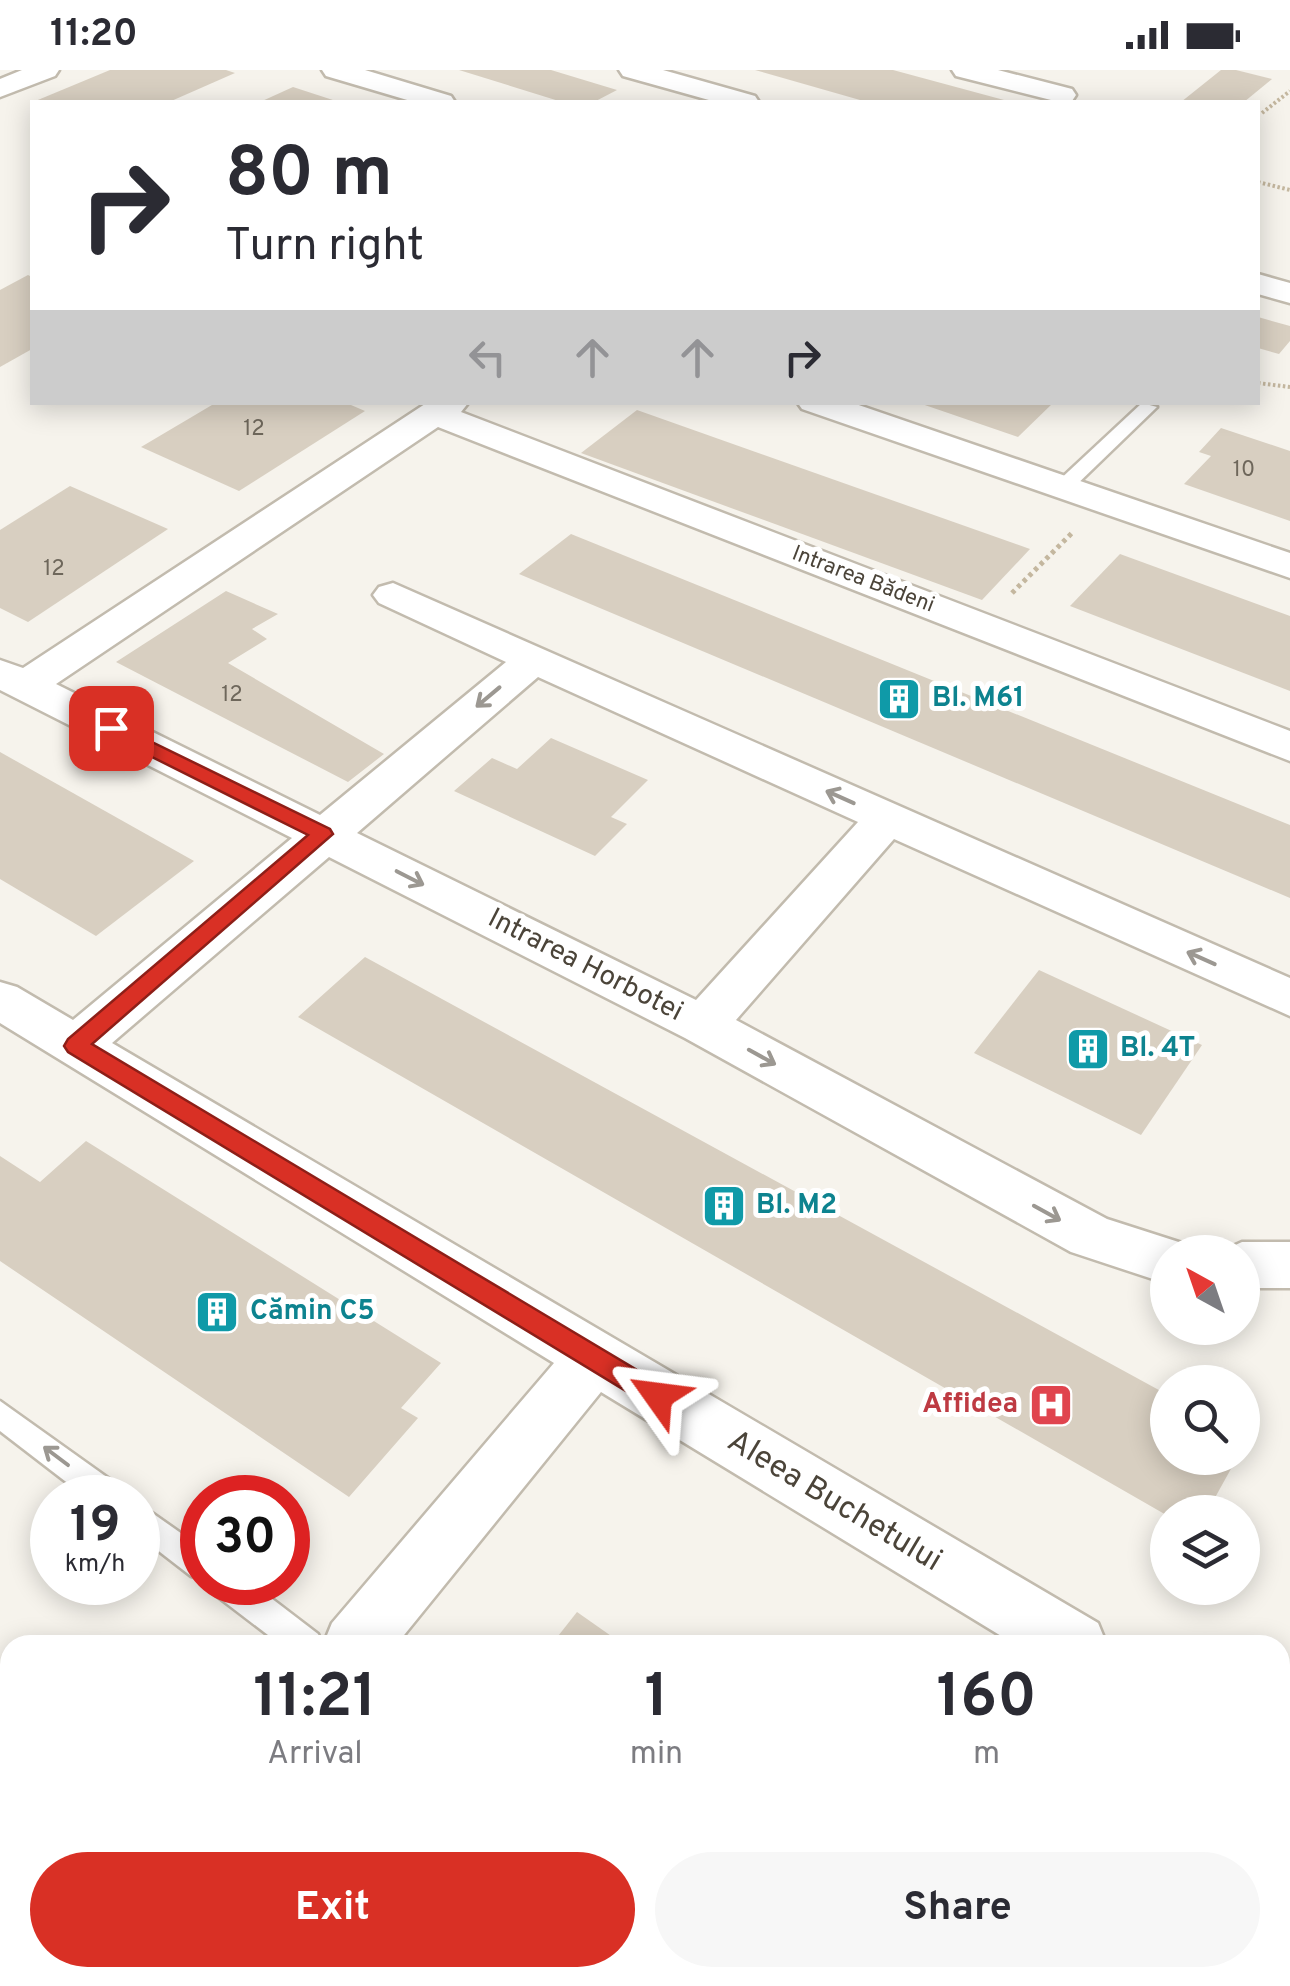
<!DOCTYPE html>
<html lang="en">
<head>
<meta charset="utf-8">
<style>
  body { margin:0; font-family:Overpass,sans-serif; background:#f7f7f7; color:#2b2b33; height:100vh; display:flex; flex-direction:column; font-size:38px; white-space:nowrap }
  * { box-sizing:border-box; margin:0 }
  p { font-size:32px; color:#7c7c81 }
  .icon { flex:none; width:55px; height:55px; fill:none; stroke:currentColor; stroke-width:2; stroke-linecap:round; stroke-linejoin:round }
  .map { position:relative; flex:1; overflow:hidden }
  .drawer { position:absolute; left:0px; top:1565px; width:1290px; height:352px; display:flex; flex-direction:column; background:#fff; border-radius:30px 30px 0 0; box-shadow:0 5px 25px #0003 }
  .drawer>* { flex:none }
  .hud { position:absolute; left:30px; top:30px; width:1230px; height:305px; border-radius:0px; box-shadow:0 5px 25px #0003; background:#fff; color:#2b2b33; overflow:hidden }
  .needle { width:65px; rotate:320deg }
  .buttons { position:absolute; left:1150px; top:1165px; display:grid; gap:20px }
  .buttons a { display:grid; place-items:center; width:110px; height:110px; border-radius:50%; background:#fff; box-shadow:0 5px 25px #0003; font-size:50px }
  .speed { position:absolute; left:30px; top:1405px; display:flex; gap:20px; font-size:50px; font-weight:700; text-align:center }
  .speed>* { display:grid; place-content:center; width:130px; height:130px; border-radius:50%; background:#fff; box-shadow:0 5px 25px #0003; line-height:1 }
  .speed small { font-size:25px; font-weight:400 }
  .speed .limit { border:15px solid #d22; background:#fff; color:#111 }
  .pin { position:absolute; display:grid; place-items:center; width:85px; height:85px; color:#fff; margin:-42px; border-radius:20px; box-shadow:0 5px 15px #0006 }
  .me { position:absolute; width:110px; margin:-55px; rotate:301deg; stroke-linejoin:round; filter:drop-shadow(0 0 8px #0008) }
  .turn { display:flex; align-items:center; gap:35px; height:210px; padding:0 30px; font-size:45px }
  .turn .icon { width:130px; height:130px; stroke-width:2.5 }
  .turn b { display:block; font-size:70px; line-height:85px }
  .lanes { display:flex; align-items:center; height:95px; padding:0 30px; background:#0003; justify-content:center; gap:50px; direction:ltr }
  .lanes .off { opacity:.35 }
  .eta { display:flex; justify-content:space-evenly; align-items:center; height:170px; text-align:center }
  .eta b { font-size:60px; font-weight:700; line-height:70px }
  .button { display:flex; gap:20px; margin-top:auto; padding:20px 30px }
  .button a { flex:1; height:115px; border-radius:60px; background:#d93025; color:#fff; font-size:40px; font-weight:700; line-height:115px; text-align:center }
  .button a+a { background:#f7f7f7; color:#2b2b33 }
  .status { display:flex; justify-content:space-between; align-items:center; height:70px; padding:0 50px; background:#fff; direction:ltr }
  .status svg { height:28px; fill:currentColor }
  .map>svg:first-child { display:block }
  .building { fill:#d8cfc1 }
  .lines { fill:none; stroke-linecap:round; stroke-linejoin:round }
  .service-casing { stroke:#c2bbae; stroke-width:5 }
  .minor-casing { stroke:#c2bbae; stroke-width:5 }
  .path-far1 { stroke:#c4b79f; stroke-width:4; stroke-dasharray:2.5 2.5; stroke-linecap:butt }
  .path { stroke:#c4b79f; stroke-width:5; stroke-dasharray:4 4; stroke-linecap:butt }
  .service { fill:#fff; fill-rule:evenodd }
  .minor { fill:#fff; fill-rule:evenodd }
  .oneway { stroke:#9c9892 }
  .route { fill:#d93025; stroke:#8d1f18; stroke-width:2.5 }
  .labels { text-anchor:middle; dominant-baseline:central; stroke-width:10; stroke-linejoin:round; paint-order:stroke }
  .number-label { font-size:22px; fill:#6e675b }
  .far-street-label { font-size:22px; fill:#4b4439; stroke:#fff }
  .culture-label { font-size:28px; font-weight:bold; fill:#0d838f; stroke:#fff; text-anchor:start }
  .street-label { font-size:28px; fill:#4b4439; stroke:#fff }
  .health-label { font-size:28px; font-weight:bold; fill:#be3a42; stroke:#fff; text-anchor:end }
  .near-street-label { font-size:32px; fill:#4b4439; stroke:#fff }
</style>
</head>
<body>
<div class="status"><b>11:20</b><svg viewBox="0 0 49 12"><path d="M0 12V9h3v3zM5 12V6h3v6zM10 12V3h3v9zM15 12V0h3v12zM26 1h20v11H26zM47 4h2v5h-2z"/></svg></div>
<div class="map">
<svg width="1290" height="1916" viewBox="0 0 1290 1916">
  <rect width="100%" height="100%" fill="#f6f3ec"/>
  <g class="building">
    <path d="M 110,0 L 226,0 L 235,3 L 169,32 L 33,32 Z"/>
    <path d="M 459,0 L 551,0 L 617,20 L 594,32 L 562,32 Z"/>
    <path d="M 755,0 L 893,0 L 1004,30 L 867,32 Z"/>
    <path d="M 1221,0 L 1236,0 L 1272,9 L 1244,32 L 1181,32 Z"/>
    <path d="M 293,17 L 339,32 L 260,32 Z"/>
    <path d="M 28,205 L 32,207 L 32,279 L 0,297 L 0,220 Z"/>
    <path d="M 1258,247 L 1290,256 L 1290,271 L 1279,284 L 1258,278 Z"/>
    <path d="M 217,332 L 344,332 L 365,341 L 239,421 L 141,377 Z"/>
    <path d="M 916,332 L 1054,332 L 1018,367 Z"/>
    <path d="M 637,340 L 1030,479 L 982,530 L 581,383 Z"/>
    <path d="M 1221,358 L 1290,381 L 1290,451 L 1184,414 L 1211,386 L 1199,382 Z"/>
    <path d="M 70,416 L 168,459 L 28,552 L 0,538 L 0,460 Z"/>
    <path d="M 571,464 L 1290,755 L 1290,828 L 519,504 Z"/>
    <path d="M 1120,484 L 1290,546 L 1290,621 L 1070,536 Z"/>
    <path d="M 226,521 L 278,544 L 252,559 L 267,569 L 228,593 L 384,684 L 348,712 L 116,592 Z"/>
    <path d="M 551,668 L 648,710 L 611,747 L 627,754 L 595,786 L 454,721 L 492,688 L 517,699 Z"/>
    <path d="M 0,682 L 194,791 L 96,866 L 0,809 Z"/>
    <path d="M 365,887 L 1168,1325 L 1168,1388 L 1237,1388 L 1207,1442 L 1168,1442 L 1168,1446 L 298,947 Z"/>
    <path d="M 1039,900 L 1202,975 L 1141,1065 L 974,983 Z"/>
    <path d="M 86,1071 L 441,1293 L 401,1338 L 418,1348 L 349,1427 L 0,1191 L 0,1086 L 40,1112 Z"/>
    <path d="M 577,1542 L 624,1575 L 551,1575 Z"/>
    <path d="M 0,1632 L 10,1639 L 10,1658 L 0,1670 Z"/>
    <path d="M 1280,1856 L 1290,1862 L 1290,1916 L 1147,1916 L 1135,1908 L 1280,1908 Z"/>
    <path d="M 286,1908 L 544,1908 L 538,1916 L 280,1916 Z"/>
  </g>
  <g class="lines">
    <g class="service-casing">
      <g id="service">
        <path d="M 1142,333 L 1157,337 L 1069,422 L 1055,422 L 1055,414 Z"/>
        <path d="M 0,1331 L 122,1418 L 126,1428 L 87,1428 L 0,1361 Z"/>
        <path d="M 138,1433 L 202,1478 L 202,1510 L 191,1506 L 138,1465 Z"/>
        <path d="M 208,1512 L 250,1512 L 318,1564 L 323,1575 L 281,1575 L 213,1523 Z"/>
      </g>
    </g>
    <g class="minor-casing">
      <g id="minor">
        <path d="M 22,0 L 59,0 L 55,6 L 0,27 L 0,9 Z"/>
        <path d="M 322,0 L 365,0 L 451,26 L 455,32 L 414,32 L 326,6 Z"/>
        <path d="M 619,0 L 663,0 L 755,26 L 759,32 L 716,32 L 623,6 Z"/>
        <path d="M 952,0 L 998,0 L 1072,19 L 1076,25 L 1072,31 L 1059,32 L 956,6 Z"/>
        <path d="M 1258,204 L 1290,213 L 1290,233 L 1258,224 Z"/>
        <path d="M 428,332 L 469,332 L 461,342 L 1290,661 L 1290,691 L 438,357 L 56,614 L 320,745 L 506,592 L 379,533 L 373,525 L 379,517 L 393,513 L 1290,908 L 1290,946 L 894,769 L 736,950 L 1107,1149 L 1188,1175 L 1192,1182 L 1168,1182 L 1168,1214 L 1071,1182 L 685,968 L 329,787 L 112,973 L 1098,1553 L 1107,1575 L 1016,1575 L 601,1322 L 396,1575 L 323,1575 L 332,1553 L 554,1293 L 0,953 L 0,912 L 17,917 L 73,950 L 292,768 L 0,620 L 0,590 L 23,598 ZM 538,607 L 858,752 L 696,930 L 357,763 Z"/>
        <path d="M 797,332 L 850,332 L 1290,483 L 1290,508 L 802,339 Z"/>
        <path d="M 1242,1172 L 1290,1172 L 1290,1218 L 1242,1218 L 1242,1182 L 1220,1182 Z"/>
        <path d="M 1280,1664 L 1290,1668 L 1290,1739 L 1280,1735 Z"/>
        <path d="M 39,1908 L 115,1908 L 112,1916 L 36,1916 Z"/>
      </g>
    </g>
    <g class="path-far1">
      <path d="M 1262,43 L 1290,21"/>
      <path d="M 1258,112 L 1290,120"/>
      <path d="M 1258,313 L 1290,317"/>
    </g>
    <path class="path" d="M 1012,523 L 1074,461"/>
    <use href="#service" class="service"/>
    <use href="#minor" class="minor"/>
  </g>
  <defs><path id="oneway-shaft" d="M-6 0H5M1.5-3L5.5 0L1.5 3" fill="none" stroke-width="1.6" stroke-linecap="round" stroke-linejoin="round" transform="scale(2.5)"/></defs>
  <g class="oneway">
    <use href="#oneway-shaft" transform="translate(488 627) rotate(140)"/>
    <use href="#oneway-shaft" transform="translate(840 727) rotate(-156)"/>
    <use href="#oneway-shaft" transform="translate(410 808) rotate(27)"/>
    <use href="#oneway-shaft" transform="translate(1201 888) rotate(-156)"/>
    <use href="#oneway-shaft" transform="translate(762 987) rotate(29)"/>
    <use href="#oneway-shaft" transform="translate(1047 1143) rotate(29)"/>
    <use href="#oneway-shaft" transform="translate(56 1386) rotate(-143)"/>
  </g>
  <path class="route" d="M 111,652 L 330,759 L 333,764 L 92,974 L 667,1318 L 671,1326 L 667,1335 L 658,1338 L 649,1335 L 68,982 L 64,976 L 68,969 L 308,765 L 104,663 L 104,654 Z"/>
  <defs>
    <g id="building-square" transform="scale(2.25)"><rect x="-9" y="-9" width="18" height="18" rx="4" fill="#0f9aa8" stroke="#fff"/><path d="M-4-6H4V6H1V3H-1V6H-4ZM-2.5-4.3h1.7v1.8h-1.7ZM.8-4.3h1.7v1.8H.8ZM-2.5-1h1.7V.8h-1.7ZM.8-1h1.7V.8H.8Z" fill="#fff"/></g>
    <g id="hospital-square" transform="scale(2.25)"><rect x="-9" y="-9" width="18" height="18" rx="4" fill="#e0444e" stroke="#fff"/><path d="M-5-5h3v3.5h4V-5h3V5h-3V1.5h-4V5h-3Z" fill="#fff"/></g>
  </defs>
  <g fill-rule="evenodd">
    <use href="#building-square" x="899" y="629"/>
    <use href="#building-square" x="1088" y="979"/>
    <use href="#building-square" x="724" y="1136"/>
    <use href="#building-square" x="217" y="1242"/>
    <use href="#hospital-square" x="1051" y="1335"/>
  </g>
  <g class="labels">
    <g class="number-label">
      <text x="254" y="359">12</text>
      <text x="1244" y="400">10</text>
      <text x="54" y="499">12</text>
      <text x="232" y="625">12</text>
    </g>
    <g class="far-street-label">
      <text transform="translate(863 510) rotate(21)">Intrarea Bădeni</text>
    </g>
    <g class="culture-label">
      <text x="932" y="629">Bl. M61</text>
      <text x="1120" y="979">Bl. 4T</text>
      <text x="756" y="1136">Bl. M2</text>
      <text x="250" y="1242">Cămin C5</text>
    </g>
    <g class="street-label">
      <text transform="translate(585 896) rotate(27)">Intrarea Horbotei</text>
    </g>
    <g class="health-label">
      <text x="1018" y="1335">Affidea</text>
    </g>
    <g class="near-street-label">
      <text transform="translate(834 1432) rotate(31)">Aleea Buchetului</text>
    </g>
  </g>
</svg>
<div class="buttons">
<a><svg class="needle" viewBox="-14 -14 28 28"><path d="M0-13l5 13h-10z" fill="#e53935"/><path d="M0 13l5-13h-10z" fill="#7c7c81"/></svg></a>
<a><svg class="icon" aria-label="search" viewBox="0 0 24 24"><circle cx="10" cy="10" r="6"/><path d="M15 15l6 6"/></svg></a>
<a><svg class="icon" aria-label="layers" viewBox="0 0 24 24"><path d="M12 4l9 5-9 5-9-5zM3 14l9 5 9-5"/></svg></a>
</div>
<div class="speed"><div>19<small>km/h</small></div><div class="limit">30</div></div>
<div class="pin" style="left:111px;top:658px;background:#d93025"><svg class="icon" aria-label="arrive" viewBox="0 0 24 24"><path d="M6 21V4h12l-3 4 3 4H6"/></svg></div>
<svg class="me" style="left:658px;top:1326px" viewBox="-20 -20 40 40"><path d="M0-17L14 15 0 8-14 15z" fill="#d93025" stroke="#fff" stroke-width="4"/></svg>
<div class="hud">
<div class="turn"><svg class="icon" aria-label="right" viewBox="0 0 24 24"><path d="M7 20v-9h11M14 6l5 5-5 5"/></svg><div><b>80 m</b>Turn right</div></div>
<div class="lanes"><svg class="icon off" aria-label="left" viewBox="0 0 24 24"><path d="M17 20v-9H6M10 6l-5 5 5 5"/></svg><svg class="icon off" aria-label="ahead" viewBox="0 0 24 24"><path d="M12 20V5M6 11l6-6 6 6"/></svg><svg class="icon off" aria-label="ahead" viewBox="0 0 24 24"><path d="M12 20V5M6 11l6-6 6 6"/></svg><svg class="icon" aria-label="right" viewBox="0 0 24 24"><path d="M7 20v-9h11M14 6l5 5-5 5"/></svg></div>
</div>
<section class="drawer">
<div class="eta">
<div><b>11:21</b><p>Arrival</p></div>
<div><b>1</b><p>min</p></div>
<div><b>160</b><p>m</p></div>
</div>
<div class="button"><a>Exit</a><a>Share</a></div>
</section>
</div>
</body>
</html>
